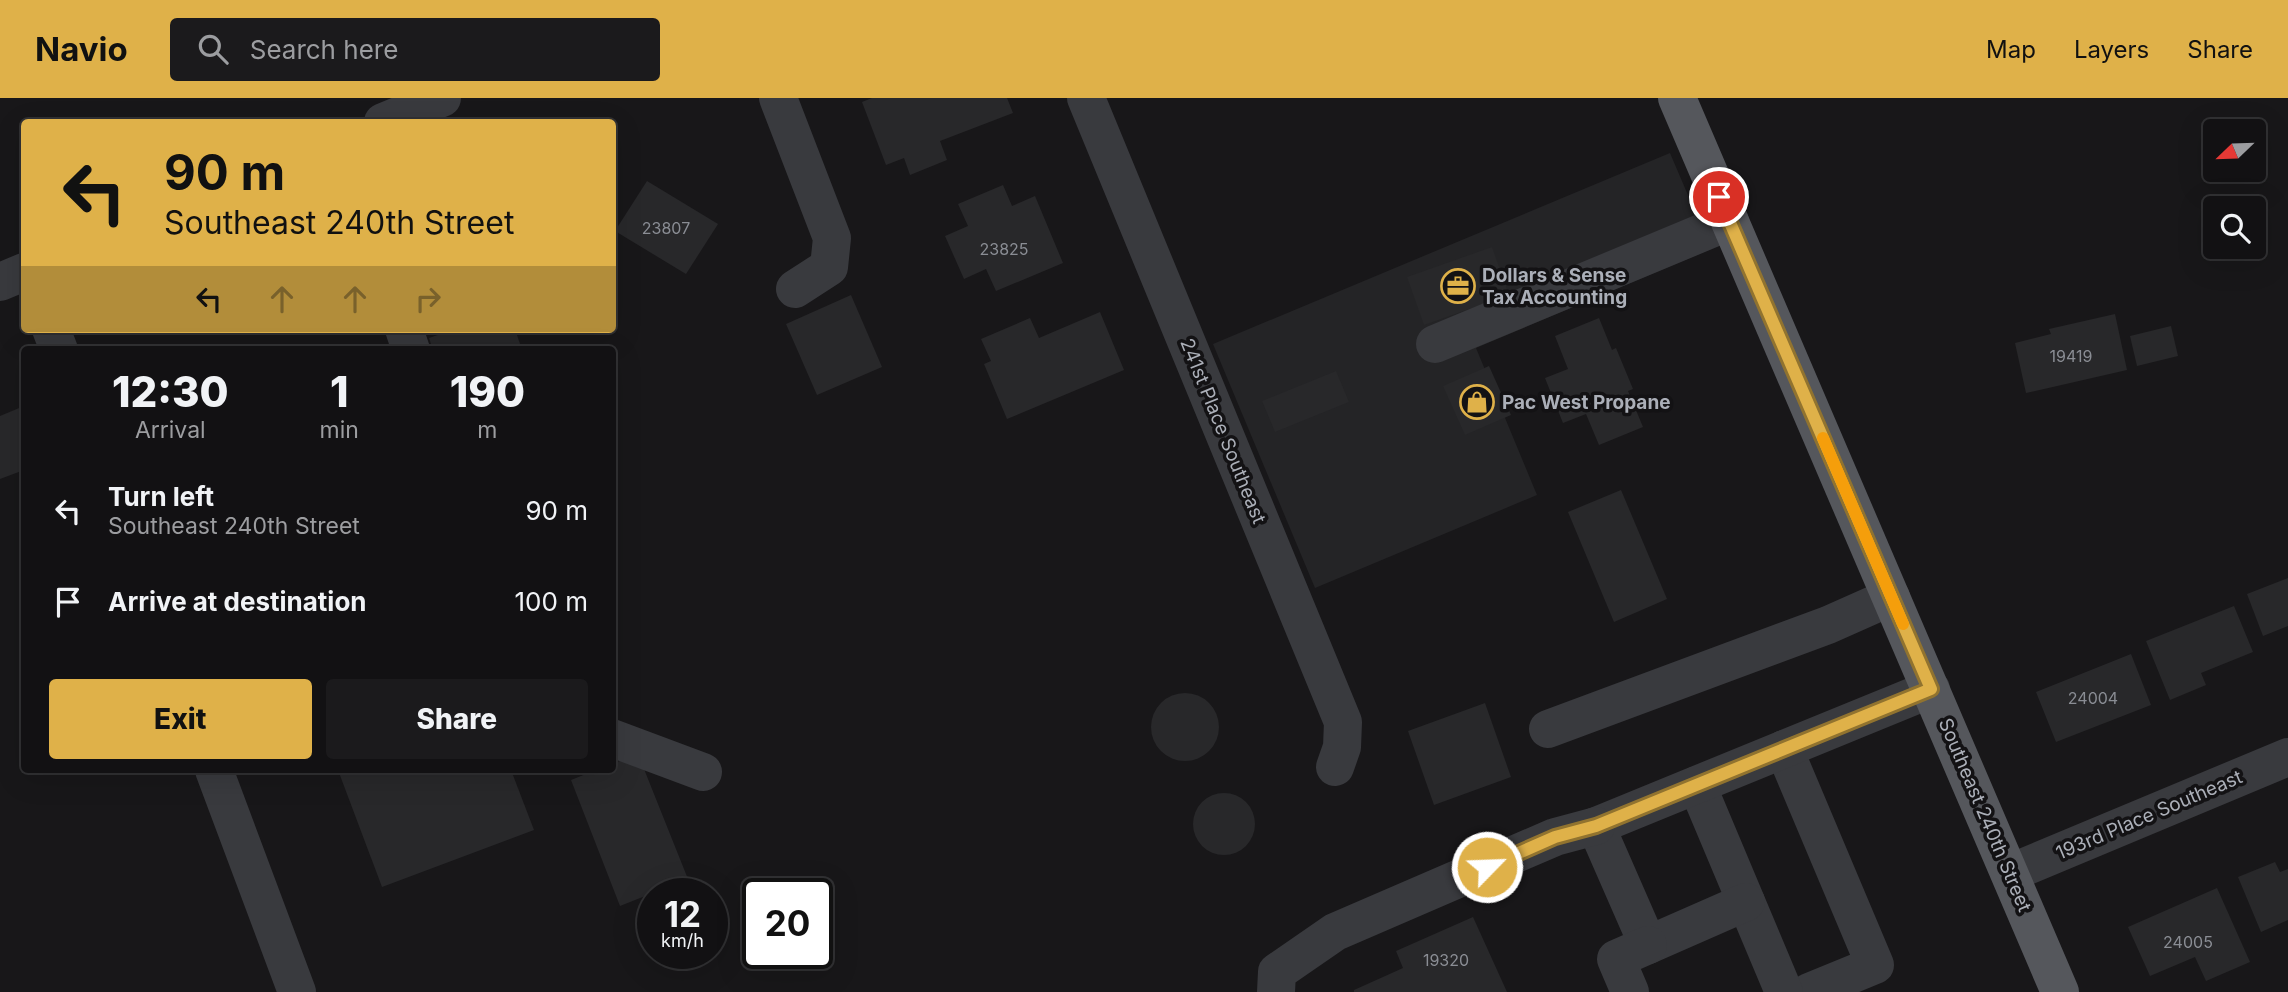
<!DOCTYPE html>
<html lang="en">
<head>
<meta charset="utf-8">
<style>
  body { margin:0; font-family:Inter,sans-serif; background:#1b1a1c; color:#f1f3f6; height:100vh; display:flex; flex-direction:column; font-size:26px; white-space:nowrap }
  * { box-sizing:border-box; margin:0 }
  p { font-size:23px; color:#9c9da0 }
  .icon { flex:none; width:38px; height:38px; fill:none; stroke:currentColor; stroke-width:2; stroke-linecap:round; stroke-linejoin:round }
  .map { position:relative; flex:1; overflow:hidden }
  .side { position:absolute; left:21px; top:248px; width:595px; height:427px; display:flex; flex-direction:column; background:#121113; border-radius:7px; box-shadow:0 7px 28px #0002,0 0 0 2px #313133 }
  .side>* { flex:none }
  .top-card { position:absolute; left:21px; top:21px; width:595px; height:214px; border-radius:7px; box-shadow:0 7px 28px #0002,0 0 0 2px #313133; background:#dfb149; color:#111; overflow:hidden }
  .needle { width:46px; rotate:247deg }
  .fabs { position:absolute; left:2203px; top:21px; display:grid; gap:14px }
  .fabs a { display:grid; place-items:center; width:63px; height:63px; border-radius:7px; background:#121113; box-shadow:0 7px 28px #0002,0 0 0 2px #313133; font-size:35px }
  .speed { position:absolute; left:637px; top:780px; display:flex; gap:14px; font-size:35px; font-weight:700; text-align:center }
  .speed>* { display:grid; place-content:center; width:91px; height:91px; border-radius:50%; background:#121113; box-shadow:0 7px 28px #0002,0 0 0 2px #313133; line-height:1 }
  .speed small { font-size:18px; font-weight:400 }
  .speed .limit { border:4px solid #111; border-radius:10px; background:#fff; color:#111 }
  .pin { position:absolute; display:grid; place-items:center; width:60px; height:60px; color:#fff; margin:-30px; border:4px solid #fff; border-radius:50%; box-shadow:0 2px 7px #0007 }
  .me { position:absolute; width:77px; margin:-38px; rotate:66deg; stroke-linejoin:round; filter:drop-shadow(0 0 5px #0008) }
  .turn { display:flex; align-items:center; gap:24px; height:147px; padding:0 28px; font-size:32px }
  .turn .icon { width:91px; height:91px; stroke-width:2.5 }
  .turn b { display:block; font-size:49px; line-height:60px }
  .lanes { display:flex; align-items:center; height:66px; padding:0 28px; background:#0003; justify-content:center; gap:35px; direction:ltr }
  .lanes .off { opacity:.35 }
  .eta { display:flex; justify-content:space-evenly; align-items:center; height:119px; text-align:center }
  .eta b { font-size:42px; font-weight:800; line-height:49px }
  .primary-button { display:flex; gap:14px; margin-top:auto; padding:14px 28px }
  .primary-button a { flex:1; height:80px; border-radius:7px; background:#dfb149; color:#111; font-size:28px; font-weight:800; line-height:80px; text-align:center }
  .primary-button a+a { background:#1b1a1c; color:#f1f3f6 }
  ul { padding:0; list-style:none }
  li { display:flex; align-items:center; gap:21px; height:91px; padding:0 28px }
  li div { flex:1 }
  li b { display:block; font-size:26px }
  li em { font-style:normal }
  header { display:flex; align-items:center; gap:42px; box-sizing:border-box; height:98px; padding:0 35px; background:#dfb149; color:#111 }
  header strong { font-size:33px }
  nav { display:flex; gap:38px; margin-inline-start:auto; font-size:24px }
  .search { width:490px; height:63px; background:#1b1a1c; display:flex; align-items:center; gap:18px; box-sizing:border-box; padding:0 24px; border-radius:7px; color:#9c9da0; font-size:26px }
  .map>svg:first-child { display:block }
  .built { fill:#242426 }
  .building { fill:#28282a }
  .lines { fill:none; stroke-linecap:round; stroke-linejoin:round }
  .minor { stroke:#393a3e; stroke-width:38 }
  .major { stroke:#55575c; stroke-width:38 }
  .route-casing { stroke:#91732f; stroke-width:18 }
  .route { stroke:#dfb149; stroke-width:12 }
  .slow { stroke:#f59e0b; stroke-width:12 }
  .labels { text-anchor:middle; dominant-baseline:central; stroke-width:7; stroke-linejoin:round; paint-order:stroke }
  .number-label { font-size:16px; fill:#8a8d94 }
  .poi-label { font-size:19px; font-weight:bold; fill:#abafb8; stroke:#131214; text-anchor:start }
  .street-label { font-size:19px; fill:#abafb8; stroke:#131214 }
</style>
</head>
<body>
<header>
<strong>Navio</strong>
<div class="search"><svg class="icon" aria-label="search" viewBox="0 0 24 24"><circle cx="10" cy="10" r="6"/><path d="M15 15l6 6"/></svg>Search here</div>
<nav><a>Map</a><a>Layers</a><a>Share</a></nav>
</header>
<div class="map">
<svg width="2288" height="894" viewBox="0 0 2288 894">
  <rect width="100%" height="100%" fill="#181719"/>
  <path class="built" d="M 1670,55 L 1711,151 L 1476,250 L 1537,397 L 1315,490 L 1213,246 Z"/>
  <g class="building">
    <path d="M 872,0 L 1007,0 L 1013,15 L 940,43 L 947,62 L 910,77 L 904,60 L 886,67 L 862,4 Z"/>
    <path d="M 647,83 L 718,126 L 686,176 L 615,133 Z"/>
    <path d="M 1003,87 L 1012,108 L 1035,98 L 1063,165 L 996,193 L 986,171 L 964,181 L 945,138 L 968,128 L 958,106 Z"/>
    <path d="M 1492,149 L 1509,197 L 1424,227 L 1407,179 Z"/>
    <path d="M 851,197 L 882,269 L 817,297 L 786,226 Z"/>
    <path d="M 1100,214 L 1124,272 L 1007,321 L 984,266 L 991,263 L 981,241 L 1030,220 L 1039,240 Z"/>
    <path d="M 2115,216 L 2127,272 L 2026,295 L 2015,245 L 2051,236 L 2049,231 Z"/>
    <path d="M 1599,220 L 1612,252 L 1616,250 L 1633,291 L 1628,293 L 1643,329 L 1599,347 L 1586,316 L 1563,325 L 1545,280 L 1568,271 L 1555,238 Z"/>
    <path d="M 2171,228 L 2178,258 L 2137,268 L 2130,238 Z"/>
    <path d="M 455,231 L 515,231 L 522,252 L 433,252 L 429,240 Z"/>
    <path d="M 1489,268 L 1511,317 L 1465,337 L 1443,288 Z"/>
    <path d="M 1336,273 L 1349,304 L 1275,334 L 1262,303 Z"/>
    <path d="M 24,308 L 24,372 L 0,381 L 0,318 Z"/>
    <path d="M 1621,392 L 1667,501 L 1614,524 L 1568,414 Z"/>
    <path d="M 2288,480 L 2288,528 L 2263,538 L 2247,496 Z"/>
    <path d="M 2234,508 L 2253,554 L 2201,575 L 2206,587 L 2170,602 L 2146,543 Z"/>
    <path d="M 2131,556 L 2151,607 L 2056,644 L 2036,594 Z"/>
    <circle cx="1185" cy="629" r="34"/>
    <path d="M 1485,605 L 1511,679 L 1434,707 L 1408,633 Z"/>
    <path d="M 638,656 L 688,781 L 620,808 L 571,682 L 596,672 L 612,672 L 612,666 Z"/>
    <path d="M 338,672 L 511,672 L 534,732 L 382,789 Z"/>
    <circle cx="1224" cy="726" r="31"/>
    <path d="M 2275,764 L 2280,774 L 2288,771 L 2288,822 L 2261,834 L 2238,779 Z"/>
    <path d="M 2217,790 L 2250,864 L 2206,883 L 2195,859 L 2150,878 L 2128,829 Z"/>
    <path d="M 1473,819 L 1507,894 L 1354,894 L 1354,892 L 1403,870 L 1396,853 Z"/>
  </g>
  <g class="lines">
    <g class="minor">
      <path d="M 778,0 L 832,140 L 829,169 L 795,191"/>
      <path d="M 1086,0 L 1343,624 L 1342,649 L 1335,669"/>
      <path d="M 383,24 L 442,0"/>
      <path d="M 0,184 L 24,174"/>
      <path d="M 51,231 L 59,252"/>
      <path d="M 404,231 L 411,252"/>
      <path d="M 1435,246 L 1730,123"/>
      <path d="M 1548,631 L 1828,527 L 1891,499"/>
      <path d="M 612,640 L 703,674"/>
      <path d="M 1784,651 L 1875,867 L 1809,894"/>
      <path d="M 214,672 L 297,894"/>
      <path d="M 1697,687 L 1784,894"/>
      <path d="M 2010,775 L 2288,659"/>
      <path d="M 1746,804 L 1648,847 L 1596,728 L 1931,591"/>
      <path d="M 1276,894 L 1277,874 L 1335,834 L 1555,739 L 1596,728"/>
      <path d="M 1630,894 L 1616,861 L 1648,847"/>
    </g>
    <path class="major" d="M 1677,0 L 2060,894"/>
  </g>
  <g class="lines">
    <g class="route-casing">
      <path id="route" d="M 1487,769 L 1555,739 L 1596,728 L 1931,591 L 1719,99"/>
    </g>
    <use href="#route" class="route"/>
    <path class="slow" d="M 1823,340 L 1903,526"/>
  </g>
  <defs>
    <g id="office-ring" transform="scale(1.75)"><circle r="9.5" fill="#131214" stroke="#dfb149" stroke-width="1.5"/><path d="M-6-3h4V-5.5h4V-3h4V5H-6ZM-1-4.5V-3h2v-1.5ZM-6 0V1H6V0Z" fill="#dfb149"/></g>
    <g id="shop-ring" transform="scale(1.75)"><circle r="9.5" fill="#131214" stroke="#dfb149" stroke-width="1.5"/><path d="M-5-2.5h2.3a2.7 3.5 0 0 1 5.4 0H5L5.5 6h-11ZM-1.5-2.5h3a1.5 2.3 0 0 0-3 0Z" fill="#dfb149"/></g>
  </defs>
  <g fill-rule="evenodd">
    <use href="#office-ring" x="1458" y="188"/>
    <use href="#shop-ring" x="1477" y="304"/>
  </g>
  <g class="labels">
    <g class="number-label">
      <text x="666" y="130">23807</text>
      <text x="1004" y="151">23825</text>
      <text x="2071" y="258">19419</text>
      <text x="2093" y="600">24004</text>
      <text x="2188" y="844">24005</text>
      <text x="1446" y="862">19320</text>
    </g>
    <g class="poi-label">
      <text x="1482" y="177">Dollars &amp; Sense<tspan x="1482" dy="22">Tax Accounting</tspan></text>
      <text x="1502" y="304">Pac West Propane</text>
    </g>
    <g class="street-label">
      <text transform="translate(1223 333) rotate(68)">241st Place Southeast</text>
      <text transform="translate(1985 717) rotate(67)">Southeast 240th Street</text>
      <text transform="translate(2149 717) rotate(-23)">193rd Place Southeast</text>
    </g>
  </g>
</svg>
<div class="fabs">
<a><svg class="needle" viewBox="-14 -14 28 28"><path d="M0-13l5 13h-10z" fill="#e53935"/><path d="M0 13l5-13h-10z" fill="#9c9da0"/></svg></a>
<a><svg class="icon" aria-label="search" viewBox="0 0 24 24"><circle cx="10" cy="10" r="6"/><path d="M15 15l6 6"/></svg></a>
</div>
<div class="speed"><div>12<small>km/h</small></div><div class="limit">20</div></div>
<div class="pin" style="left:1719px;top:99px;background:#d93025"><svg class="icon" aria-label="arrive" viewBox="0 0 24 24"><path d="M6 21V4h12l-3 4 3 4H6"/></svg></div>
<svg class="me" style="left:1487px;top:769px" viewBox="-20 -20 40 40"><circle r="17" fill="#dfb149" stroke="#fff" stroke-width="3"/><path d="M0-11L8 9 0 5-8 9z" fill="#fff"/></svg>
<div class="top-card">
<div class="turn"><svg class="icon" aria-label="left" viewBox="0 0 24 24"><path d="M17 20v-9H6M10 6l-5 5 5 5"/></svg><div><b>90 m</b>Southeast 240th Street</div></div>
<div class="lanes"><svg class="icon" aria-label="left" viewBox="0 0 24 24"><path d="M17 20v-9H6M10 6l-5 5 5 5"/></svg><svg class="icon off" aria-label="ahead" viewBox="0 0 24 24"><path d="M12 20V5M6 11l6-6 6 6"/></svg><svg class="icon off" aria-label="ahead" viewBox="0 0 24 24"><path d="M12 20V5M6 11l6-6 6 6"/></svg><svg class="icon off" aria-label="right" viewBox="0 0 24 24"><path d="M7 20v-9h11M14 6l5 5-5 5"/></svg></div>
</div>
<section class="side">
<div class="eta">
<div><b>12:30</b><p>Arrival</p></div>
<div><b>1</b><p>min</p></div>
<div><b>190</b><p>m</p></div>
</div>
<ul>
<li><svg class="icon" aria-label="left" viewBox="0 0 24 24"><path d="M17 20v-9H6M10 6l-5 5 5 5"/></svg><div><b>Turn left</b><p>Southeast 240th Street</p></div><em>90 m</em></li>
<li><svg class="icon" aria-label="arrive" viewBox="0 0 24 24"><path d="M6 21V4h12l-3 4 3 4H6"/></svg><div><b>Arrive at destination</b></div><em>100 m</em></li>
</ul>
<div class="primary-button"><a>Exit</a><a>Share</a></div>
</section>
</div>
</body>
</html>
